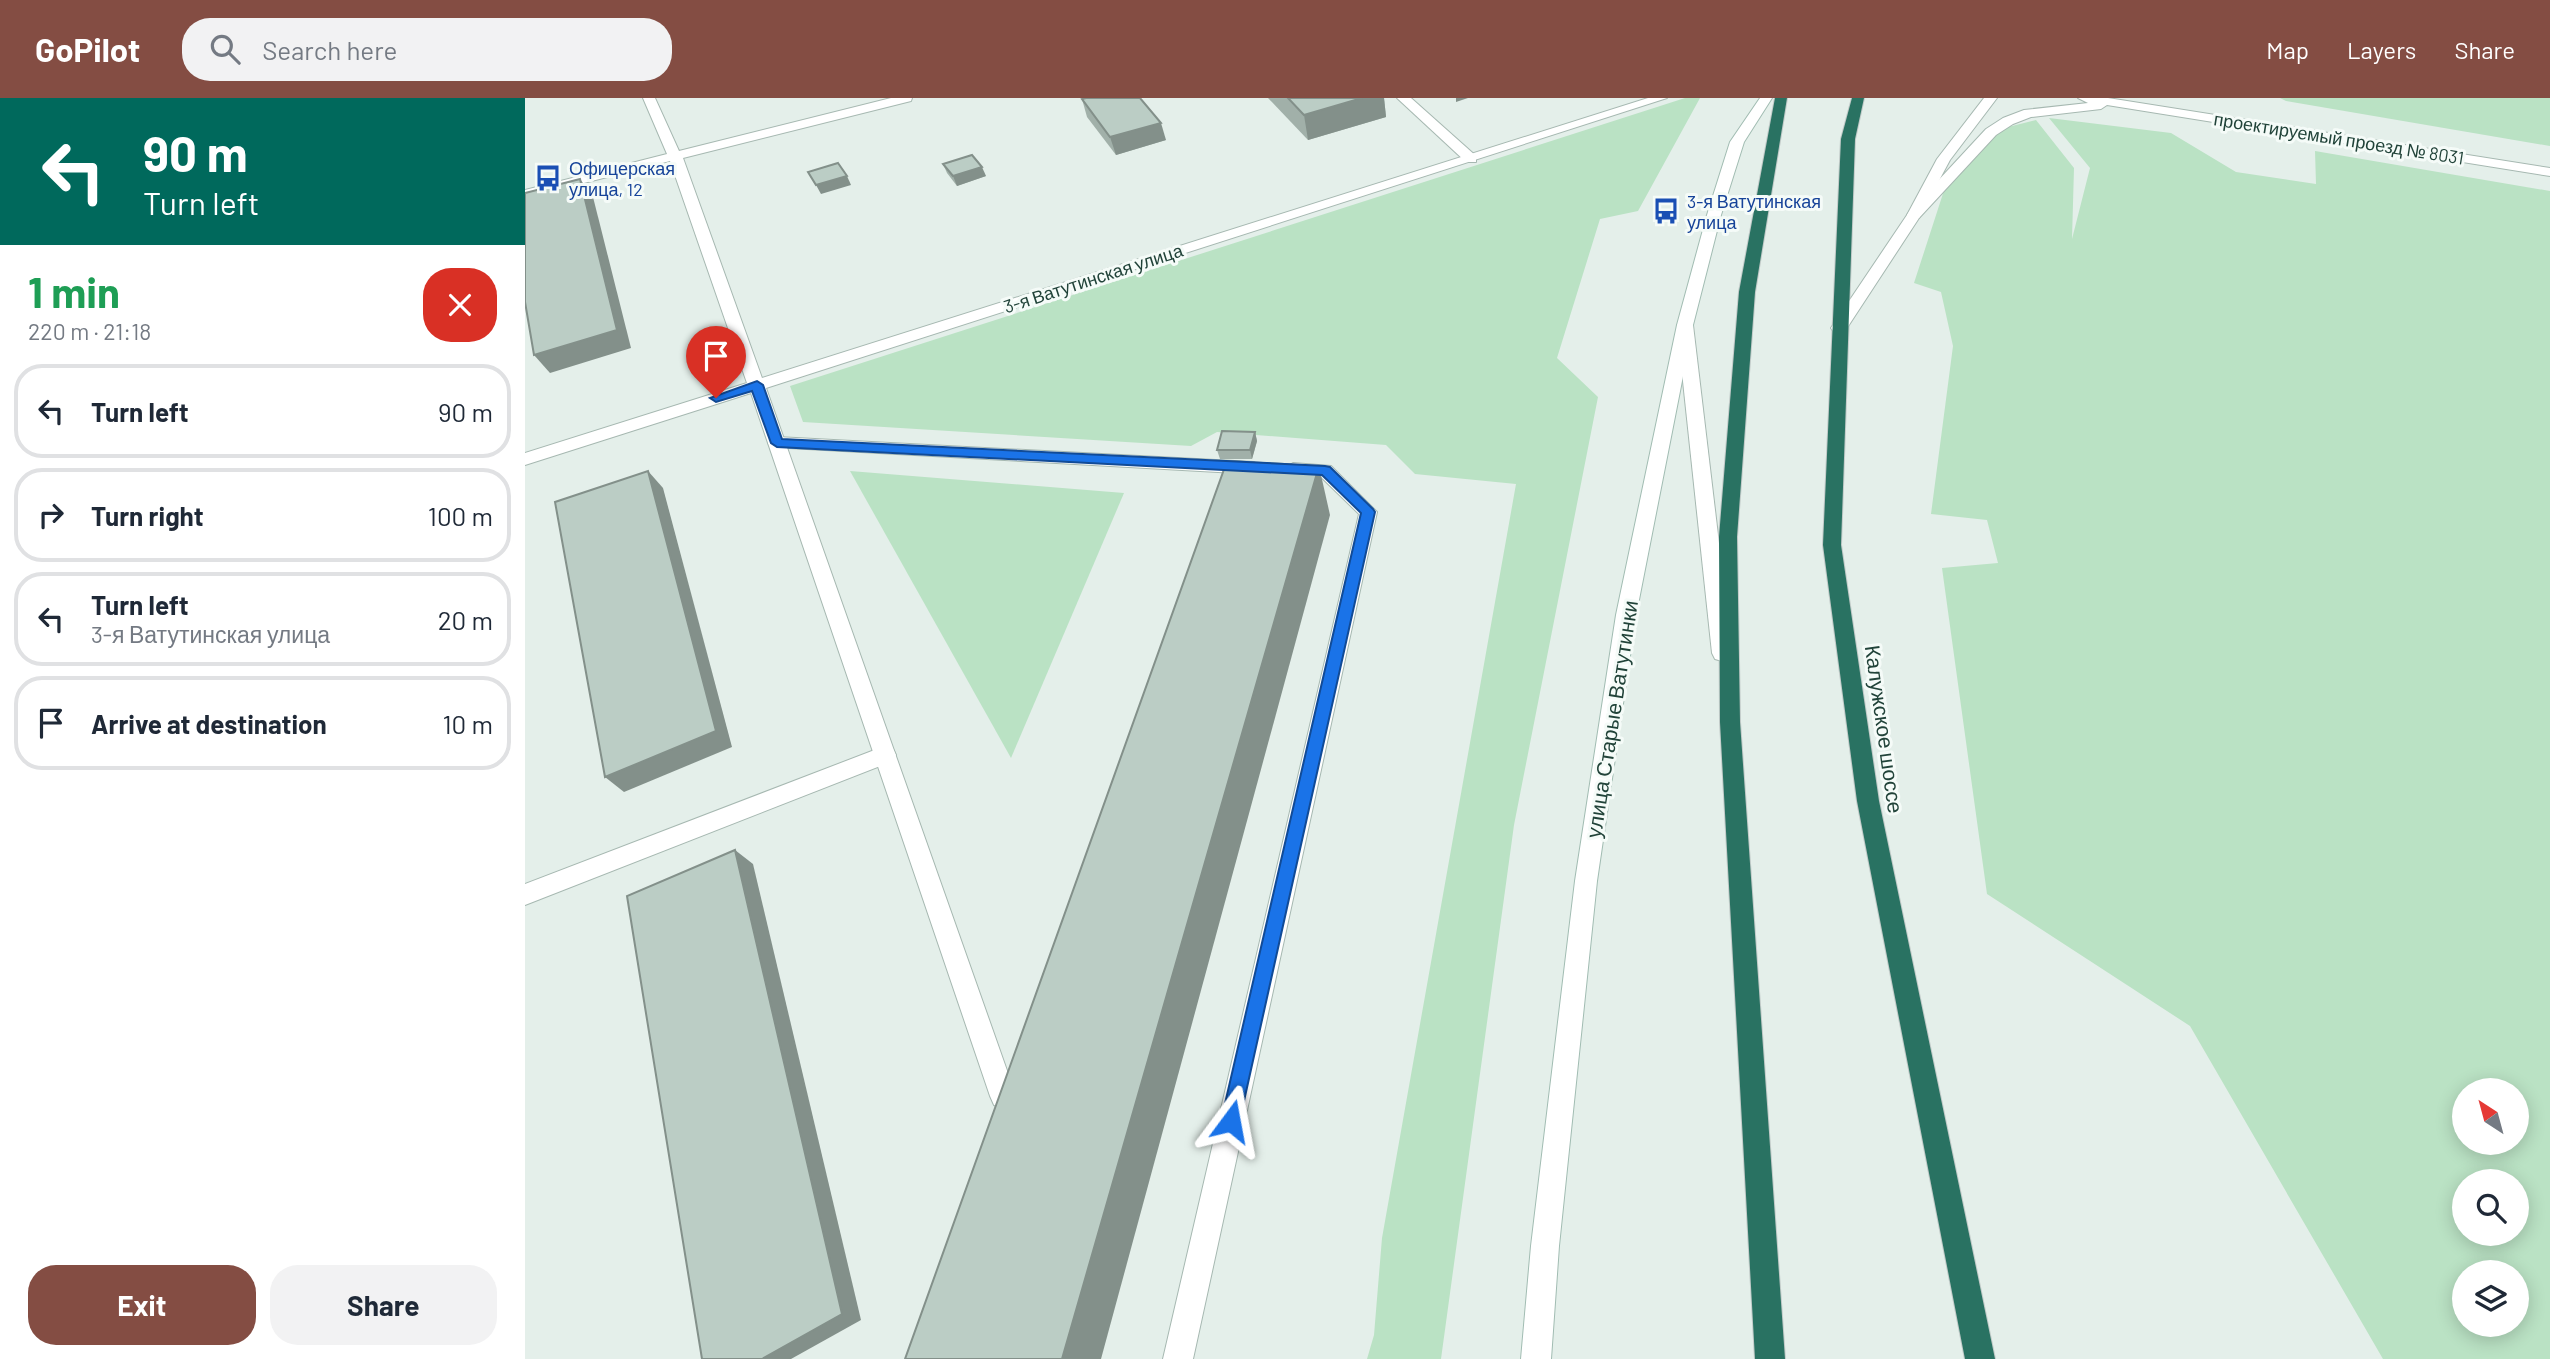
<!DOCTYPE html>
<html lang="en">
<head>
<meta charset="utf-8">
<style>
  body { margin:0; font-family:Barlow,sans-serif; background:#f2f2f3; color:#1f2937; height:100vh; display:flex; flex-direction:column; font-size:26px; white-space:nowrap }
  * { box-sizing:border-box; margin:0 }
  p { font-size:23px; color:#747a83 }
  .icon { flex:none; width:38px; height:38px; fill:none; stroke:currentColor; stroke-width:2; stroke-linecap:round; stroke-linejoin:round }
  .map { position:relative; flex:1; overflow:hidden }
  .details { display:flex; flex-direction:column; background:#fff; width:525px }
  .details>* { flex:none }
  .hud { background:#00695c; color:#fff; overflow:hidden }
  .needle { width:46px; rotate:324deg }
  .tools { position:absolute; left:1927px; top:980px; display:grid; gap:14px }
  .tools a { display:grid; place-items:center; width:77px; height:77px; border-radius:50%; background:#fff; box-shadow:0 4px 18px #0003; font-size:35px }
  .pin { position:absolute; display:grid; place-items:center; width:60px; height:60px; color:#fff; margin:-72px -30px; border-radius:50% 50% 50% 0; rotate:-45deg; box-shadow:0 0 7px #0007 }
  .pin .icon { rotate:45deg }
  .me { position:absolute; width:77px; margin:-38px; rotate:13deg; stroke-linejoin:round; filter:drop-shadow(0 0 5px #0008) }
  .turn { display:flex; align-items:center; gap:24px; height:147px; padding:0 28px; font-size:32px }
  .turn .icon { width:91px; height:91px; stroke-width:2.5 }
  .turn b { display:block; font-size:49px; line-height:60px }
  .round { display:grid; place-items:center; flex:none; width:74px; height:74px; border-radius:28px; background:#f2f2f3 }
  .overview { display:flex; align-items:center; justify-content:space-between; height:119px; padding:0 28px }
  h1 { font-size:42px; font-weight:700; line-height:52px; color:#1e9e55 }
  .button { display:flex; gap:14px; margin-top:auto; padding:14px 28px }
  .button a { flex:1; height:80px; border-radius:28px; background:#844d43; color:#fff; font-size:28px; font-weight:700; line-height:80px; text-align:center }
  .button a+a { background:#f2f2f3; color:#1f2937 }
  ul { padding:0; list-style:none }
  li { display:flex; align-items:center; gap:21px; height:94px; margin:0 14px 10px; padding:0 14px; border:4px solid #e0e1e3; border-radius:28px }
  li div { flex:1 }
  li b { display:block; font-size:26px }
  li em { font-style:normal }
  header { display:flex; align-items:center; gap:42px; box-sizing:border-box; height:98px; padding:0 35px; background:#844d43; color:#fff }
  header strong { font-size:33px }
  nav { display:flex; gap:38px; margin-inline-start:auto; font-size:24px }
  .search { width:490px; height:63px; background:#f2f2f3; display:flex; align-items:center; gap:18px; box-sizing:border-box; padding:0 24px; border-radius:28px; color:#747a83; font-size:26px }
  main { display:flex; flex:1; min-height:0 }
  .map>svg:first-child { display:block }
  .green { fill:#bae2c4; fill-rule:evenodd }
  .lines { fill:none; stroke-linecap:round; stroke-linejoin:round }
  .lane-casing { stroke:#a6b8b1; stroke-width:2 }
  .street-casing { stroke:#a6b8b1; stroke-width:2 }
  .secondary-casing { stroke:#a1bcb2; stroke-width:2 }
  .highway-casing { stroke:#c1cac8; stroke-width:2 }
  .lane { fill:#fff; fill-rule:evenodd }
  .street { fill:#fff; fill-rule:evenodd }
  .secondary { fill:#fff; fill-rule:evenodd }
  .highway { fill:#297262; fill-rule:evenodd }
  .wall { fill:#a1b0a9 }
  .shaded-wall { fill:#83908a }
  .building { fill:#bbcdc5; stroke:#83908a; stroke-width:2 }
  .route { fill:#1a73e8; stroke:#114b97; stroke-width:2 }
  .labels { text-anchor:middle; dominant-baseline:central; stroke-width:6; stroke-linejoin:round; paint-order:stroke }
  .far-street-label { font-size:18px; fill:#214339; stroke:#f5fbf8 }
  .far-transit-label { font-size:18px; fill:#164399; stroke:#f5fbf8; text-anchor:start }
  .street-label { font-size:21px; fill:#214339; stroke:#f5fbf8 }
</style>
</head>
<body>
<header>
<strong>GoPilot</strong>
<div class="search"><svg class="icon" aria-label="search" viewBox="0 0 24 24"><circle cx="10" cy="10" r="6"/><path d="M15 15l6 6"/></svg>Search here</div>
<nav><a>Map</a><a>Layers</a><a>Share</a></nav>
</header>
<main>
<section class="details">
<div class="hud">
<div class="turn"><svg class="icon" aria-label="left" viewBox="0 0 24 24"><path d="M17 20v-9H6M10 6l-5 5 5 5"/></svg><div><b>90 m</b>Turn left</div></div>
</div>
<div class="overview"><div><h1>1 min</h1><p>220 m · 21:18</p></div><a class="round" style="background:#d93025;color:#fff"><svg class="icon" aria-label="close" viewBox="0 0 24 24"><path d="M6 6l12 12M18 6L6 18"/></svg></a></div>
<ul>
<li><svg class="icon" aria-label="left" viewBox="0 0 24 24"><path d="M17 20v-9H6M10 6l-5 5 5 5"/></svg><div><b>Turn left</b></div><em>90 m</em></li>
<li><svg class="icon" aria-label="right" viewBox="0 0 24 24"><path d="M7 20v-9h11M14 6l5 5-5 5"/></svg><div><b>Turn right</b></div><em>100 m</em></li>
<li><svg class="icon" aria-label="left" viewBox="0 0 24 24"><path d="M17 20v-9H6M10 6l-5 5 5 5"/></svg><div><b>Turn left</b><p>3-я Ватутинская улица</p></div><em>20 m</em></li>
<li><svg class="icon" aria-label="arrive" viewBox="0 0 24 24"><path d="M6 21V4h12l-3 4 3 4H6"/></svg><div><b>Arrive at destination</b></div><em>10 m</em></li>
</ul>
<div class="button"><a>Exit</a><a>Share</a></div>
</section>
<div class="map">
<svg width="2025" height="1261" viewBox="0 0 2025 1261">
  <rect width="100%" height="100%" fill="#e4efea"/>
  <g class="green">
    <path d="M 1160,0 L 1175,0 L 1113,113 L 1075,121 L 1032,260 L 1073,299 L 989,727 L 916,1261 L 842,1261 L 849,1237 L 857,1140 L 991,386 L 890,376 L 861,347 L 692,334 L 666,348 L 278,324 L 265,288 Z"/>
    <path d="M 1755,0 L 2025,0 L 2025,48 L 1761,3 Z"/>
    <path d="M 1524,20 L 1646,35 L 1711,74 L 1791,86 L 1790,53 L 2025,93 L 2025,1261 L 1858,1261 L 1665,928 L 1462,796 L 1417,470 L 1473,465 L 1462,422 L 1406,416 L 1428,248 L 1416,194 L 1389,185 L 1424,77 L 1475,31 L 1511,22 L 1549,70 L 1547,141 L 1565,70 ZM 1939,992 L 1992,992 L 1992,1045 L 1939,1045 ZM 1939,1083 L 1992,1083 L 1992,1136 L 1939,1136 ZM 1939,1174 L 1992,1174 L 1992,1227 L 1939,1227 Z"/>
    <path d="M 325,373 L 599,395 L 486,660 Z"/>
  </g>
  <g class="lines">
    <g class="lane-casing">
      <g id="lane">
        <path d="M 872,0 L 886,0 L 951,58 L 951,64 L 941,64 Z"/>
        <path d="M 1459,0 L 1472,0 L 1425,62 L 1394,120 L 1384,120 L 1382,117 L 1412,61 Z"/>
        <path d="M 252,339 L 729,364 L 738,370 L 729,376 L 246,349 L 243,345 L 246,341 Z"/>
        <path d="M 768,365 L 806,368 L 852,414 L 668,1261 L 638,1261 L 834,416 L 795,378 L 762,375 L 759,371 Z"/>
        <path d="M 360,648 L 368,651 L 371,657 L 368,663 L 0,807 L 0,786 Z"/>
      </g>
    </g>
    <g class="street-casing">
      <g id="street">
        <path d="M 118,0 L 130,0 L 154,53 L 366,0 L 387,0 L 386,3 L 158,60 L 237,280 L 1123,0 L 1142,0 L 241,290 L 491,998 L 487,1007 L 478,1011 L 469,1007 L 465,998 L 226,295 L 0,367 L 0,355 L 222,285 L 145,63 L 0,100 L 0,92 L 142,56 Z"/>
        <path d="M 1553,0 L 1583,0 L 2025,70 L 2025,78 L 1582,7 L 1576,11 L 1506,19 L 1488,26 L 1471,37 L 1394,120 L 1320,233 L 1308,233 L 1306,230 L 1384,114 L 1461,31 L 1478,20 L 1499,12 L 1563,5 Z"/>
        <path d="M 1160,222 L 1168,227 L 1207,555 L 1204,561 L 1197,563 L 1190,561 L 1187,555 L 1152,227 Z"/>
      </g>
    </g>
    <g class="secondary-casing">
      <path id="secondary" d="M 1235,0 L 1247,0 L 1219,44 L 1196,117 L 1168,227 L 1111,517 L 1072,783 L 1034,1148 L 1026,1261 L 996,1261 L 1006,1148 L 1050,783 L 1091,517 L 1152,227 L 1182,117 L 1205,44 Z"/>
    </g>
    <g class="highway-casing">
      <g id="highway">
        <path d="M 1250,0 L 1262,0 L 1230,194 L 1212,439 L 1215,624 L 1260,1261 L 1230,1261 L 1195,624 L 1194,439 L 1214,194 Z"/>
        <path d="M 1327,0 L 1339,0 L 1330,41 L 1316,447 L 1354,703 L 1470,1261 L 1440,1261 L 1332,703 L 1298,447 L 1316,41 Z"/>
      </g>
    </g>
    <use href="#lane" class="lane"/>
    <use href="#street" class="street"/>
    <use href="#secondary" class="secondary"/>
    <use href="#highway" class="highway"/>
  </g>
  <g class="wall">
    <path d="M 743,0 L 859,0 L 861,19 L 783,42 Z"/>
    <path d="M 557,1 L 641,42 L 591,57 L 562,19 Z"/>
    <path d="M 418,66 L 461,78 L 432,88 L 422,75 Z"/>
    <path d="M 730,334 L 732,343 L 727,361 L 695,361 L 692,352 Z"/>
  </g>
  <g class="shaded-wall">
    <path d="M 837,0 L 859,0 L 861,19 L 783,42 L 779,17 Z"/>
    <path d="M 931,0 L 943,0 L 931,4 Z"/>
    <path d="M 636,25 L 641,42 L 591,57 L 585,39 Z"/>
    <path d="M 457,69 L 461,78 L 432,88 L 428,78 Z"/>
    <path d="M 322,78 L 326,87 L 296,96 L 291,87 Z"/>
    <path d="M 55,81 L 68,99 L 106,250 L 25,275 L 9,257 Z"/>
    <path d="M 730,334 L 732,343 L 727,361 L 725,352 Z"/>
    <path d="M 794,368 L 805,417 L 576,1261 L 537,1261 Z"/>
    <path d="M 123,373 L 138,390 L 207,649 L 99,694 L 80,679 Z"/>
    <path d="M 210,752 L 228,766 L 336,1222 L 266,1261 L 237,1261 Z"/>
  </g>
  <g class="building">
    <path d="M 561,0 L 615,0 L 636,25 L 585,39 L 557,1 Z"/>
    <path d="M 763,0 L 837,0 L 779,17 Z"/>
    <path d="M 447,57 L 457,69 L 428,78 L 418,66 Z"/>
    <path d="M 313,65 L 322,78 L 291,87 L 283,74 Z"/>
    <path d="M 55,81 L 92,232 L 9,257 L 0,204 L 0,95 Z"/>
    <path d="M 697,333 L 730,334 L 725,352 L 692,352 Z"/>
    <path d="M 702,363 L 794,368 L 537,1261 L 380,1261 Z"/>
    <path d="M 123,373 L 191,633 L 80,679 L 30,404 Z"/>
    <path d="M 210,752 L 317,1216 L 237,1261 L 177,1261 L 102,798 Z"/>
  </g>
  <path class="route" d="M 232,283 L 238,287 L 257,341 L 800,368 L 805,369 L 848,411 L 850,414 L 713,1030 L 706,1033 L 699,1030 L 696,1023 L 836,415 L 797,377 L 252,349 L 246,345 L 227,293 L 191,304 L 185,300 Z"/>
  <defs>
    <g id="bus-bare" transform="scale(2.1)"><path d="M-5-6H5V4H4V6H2V4H-2V6H-4V4H-5ZM-3.5-4V0h7V-4ZM-3.5 1.2v1.5H-2V1.2ZM2 1.2v1.5H3.5V1.2Z" fill="#1a4fb4" stroke="#f5fbf8" stroke-width="2.5" paint-order="stroke"/></g>
  </defs>
  <g fill-rule="evenodd">
    <use href="#bus-bare" x="23" y="80"/>
    <use href="#bus-bare" x="1141" y="113"/>
  </g>
  <g class="labels">
    <g class="far-street-label">
      <text transform="translate(1814 40) rotate(9)">проектируемый проезд № 8031</text>
      <text transform="translate(568 180) rotate(-18)">3-я Ватутинская улица</text>
    </g>
    <g class="far-transit-label">
      <text x="44" y="70">Офицерская<tspan x="44" dy="21">улица, 12</tspan></text>
      <text x="1162" y="103">3-я Ватутинская<tspan x="1162" dy="21">улица</tspan></text>
    </g>
    <g class="street-label">
      <text transform="translate(1086 621) rotate(-81)">улица Старые Ватутинки</text>
      <text transform="translate(1360 631) rotate(82)">Калужское шоссе</text>
    </g>
  </g>
</svg>
<div class="tools">
<a><svg class="needle" viewBox="-14 -14 28 28"><path d="M0-13l5 13h-10z" fill="#e53935"/><path d="M0 13l5-13h-10z" fill="#747a83"/></svg></a>
<a><svg class="icon" aria-label="search" viewBox="0 0 24 24"><circle cx="10" cy="10" r="6"/><path d="M15 15l6 6"/></svg></a>
<a><svg class="icon" aria-label="layers" viewBox="0 0 24 24"><path d="M12 4l9 5-9 5-9-5zM3 14l9 5 9-5"/></svg></a>
</div>
<div class="pin" style="left:191px;top:300px;background:#d93025"><svg class="icon" aria-label="arrive" viewBox="0 0 24 24"><path d="M6 21V4h12l-3 4 3 4H6"/></svg></div>
<svg class="me" style="left:706px;top:1023px" viewBox="-20 -20 40 40"><path d="M0-17L14 15 0 8-14 15z" fill="#1a73e8" stroke="#fff" stroke-width="4"/></svg>
</div>
</main>
</body>
</html>
